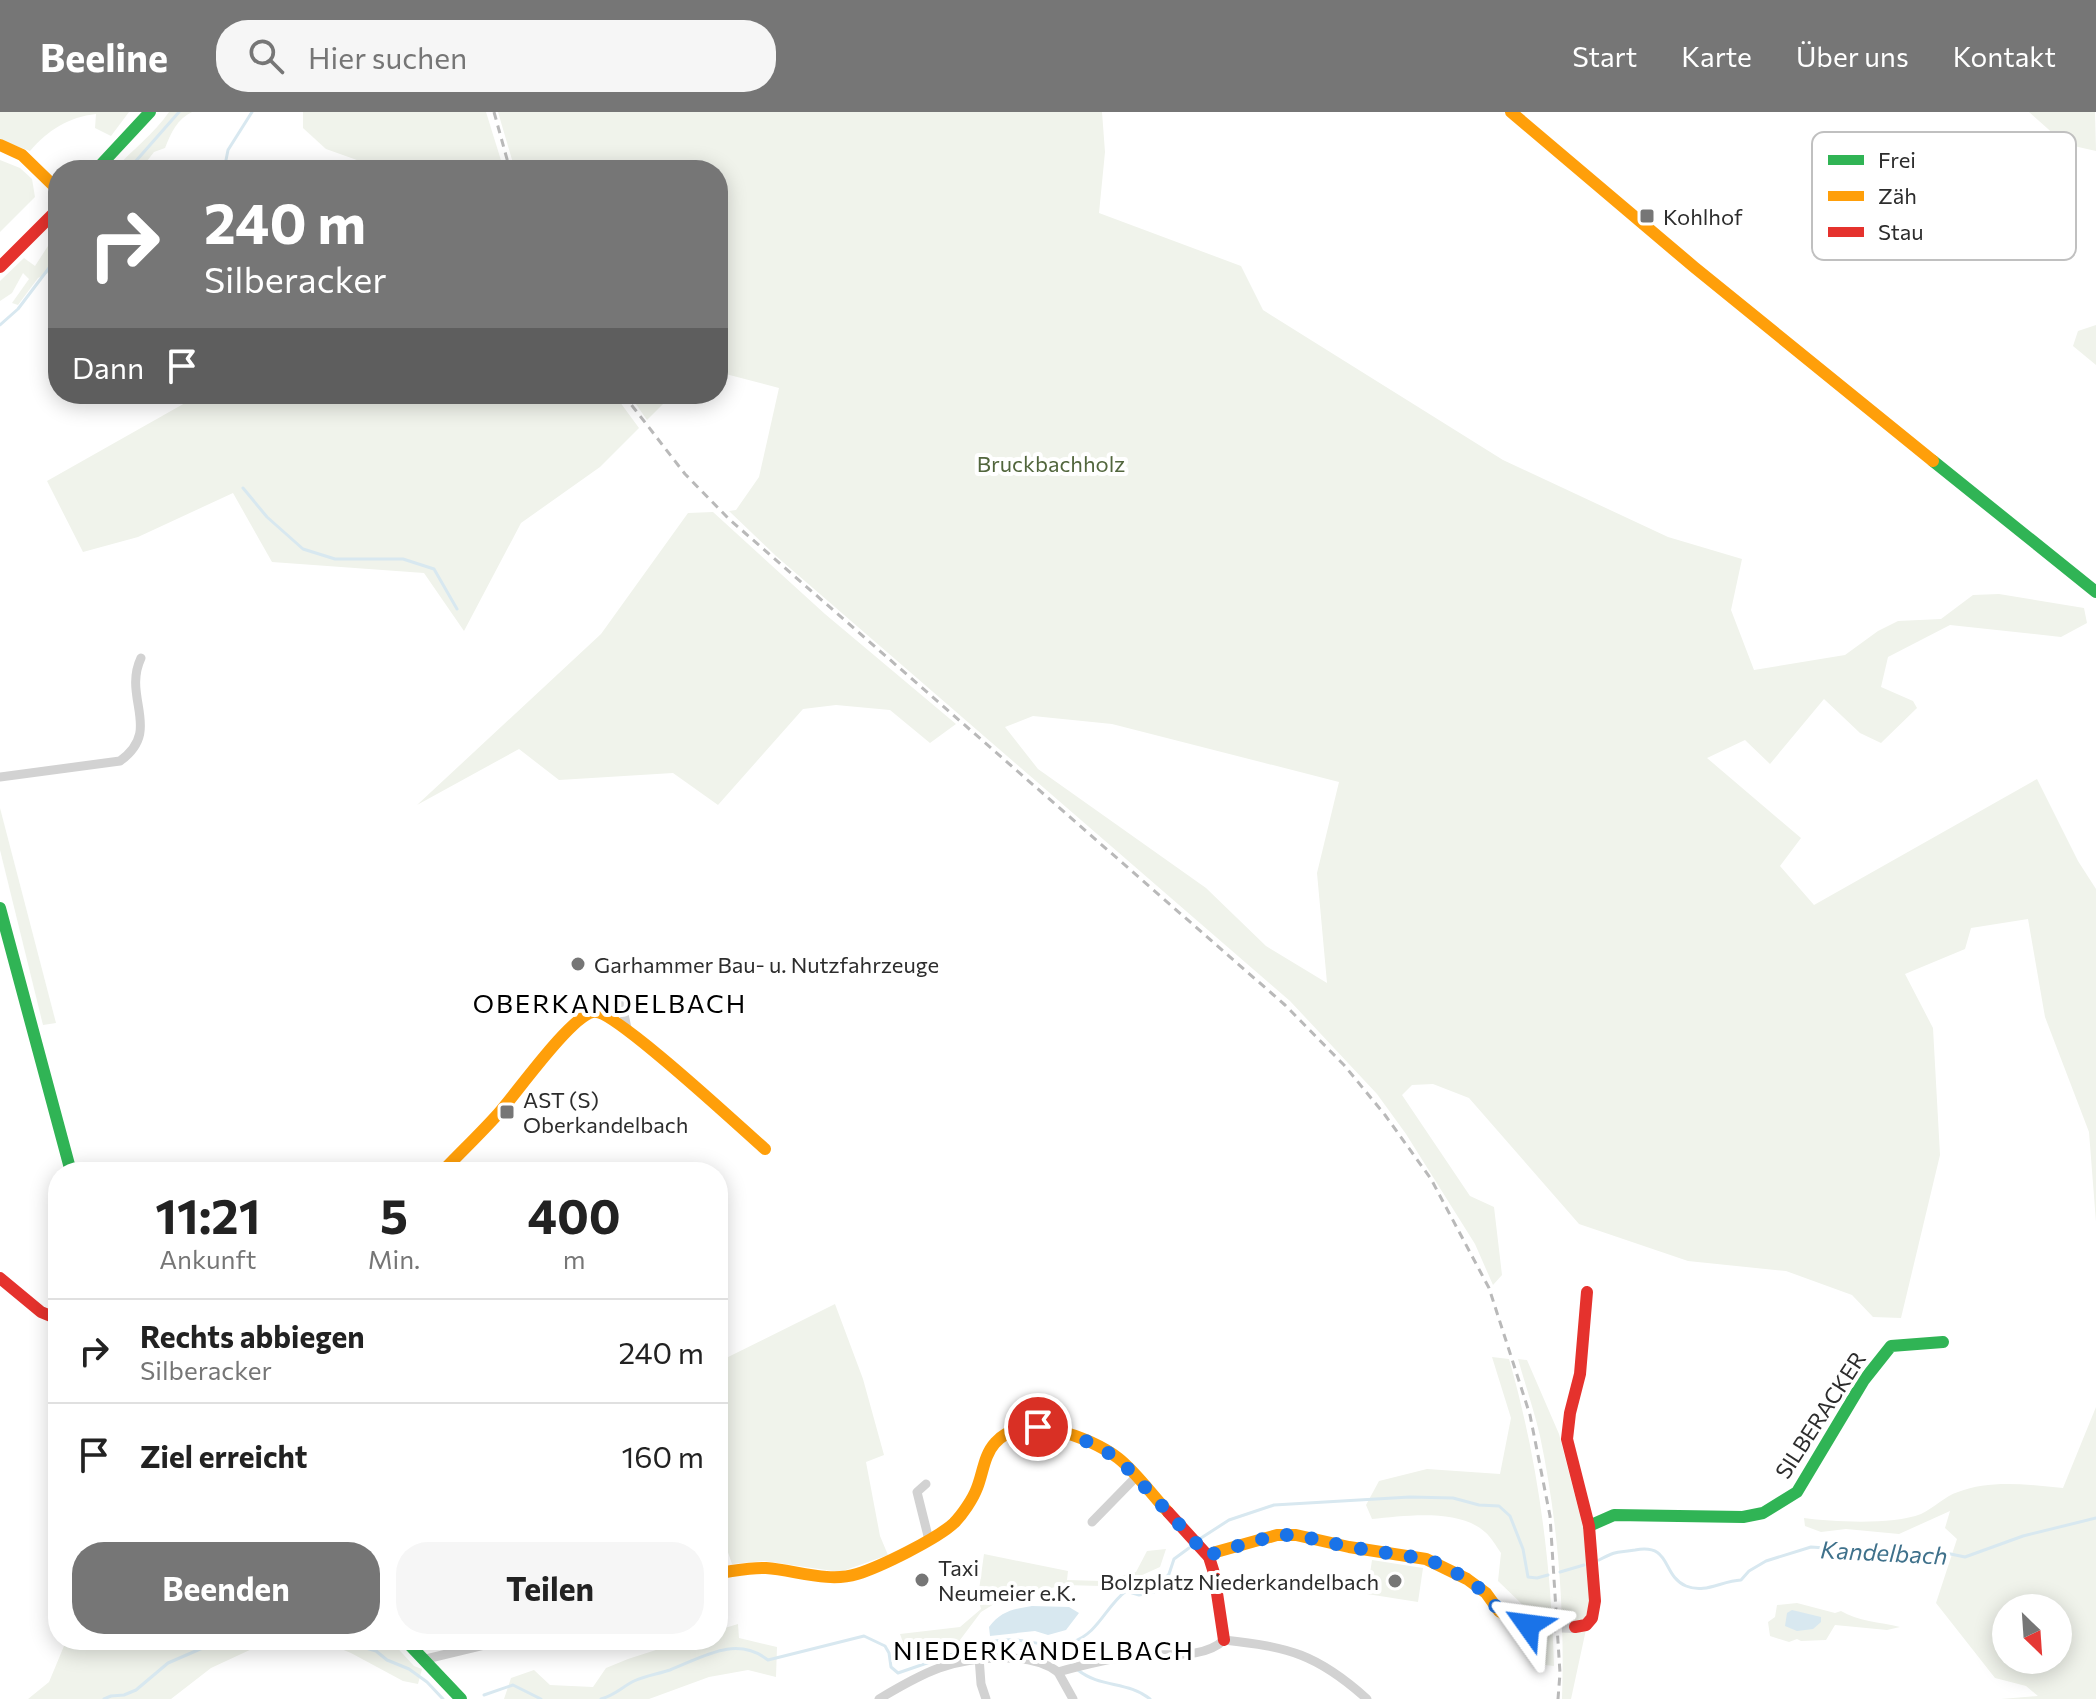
<!DOCTYPE html>
<html lang="de">
<head>
<meta charset="utf-8">
<style>
  body { margin:0; font-family:Commissioner,sans-serif; background:#f6f6f6; color:#222; height:100vh; display:flex; flex-direction:column; font-size:30px; white-space:nowrap }
  * { box-sizing:border-box; margin:0 }
  p { font-size:26px; color:#767676 }
  .icon { flex:none; width:44px; height:44px; fill:none; stroke:currentColor; stroke-width:2; stroke-linecap:round; stroke-linejoin:round }
  .map { position:relative; flex:1; overflow:hidden }
  .sheet { position:absolute; left:48px; top:1050px; width:680px; height:488px; display:flex; flex-direction:column; background:#fff; border-radius:32px; box-shadow:0 4px 20px #0003 }
  .sheet>* { flex:none }
  .banner { position:absolute; left:48px; top:48px; width:680px; height:244px; border-radius:32px; box-shadow:0 4px 20px #0003; background:#767676; color:#fff; overflow:hidden }
  .needle { width:52px; rotate:155deg }
  .buttons { position:absolute; left:1992px; top:1482px; display:grid; gap:16px }
  .buttons a { display:grid; place-items:center; width:80px; height:80px; border-radius:50%; background:#fff; box-shadow:0 4px 20px #0003; font-size:40px }
  .pin { position:absolute; display:grid; place-items:center; width:68px; height:68px; color:#fff; margin:-34px; border:4px solid #fff; border-radius:50%; box-shadow:0 2px 8px #0007 }
  .me { position:absolute; width:88px; margin:-44px; rotate:301deg; stroke-linejoin:round; filter:drop-shadow(0 0 6px #0008) }
  .turn { display:flex; align-items:center; gap:28px; height:168px; padding:0 24px; font-size:36px }
  .turn .icon { width:104px; height:104px; stroke-width:2.5 }
  .turn b { display:block; font-size:56px; line-height:68px }
  .then { display:flex; align-items:center; height:76px; padding:0 24px; background:#0003; gap:16px; font-size:30px }
  .eta { display:flex; justify-content:space-evenly; align-items:center; height:136px; text-align:center }
  .eta b { font-size:48px; font-weight:700; line-height:56px }
  .action { display:flex; gap:16px; margin-top:auto; padding:16px 24px }
  .action a { flex:1; height:92px; border-radius:32px; background:#767676; color:#fff; font-size:32px; font-weight:700; line-height:92px; text-align:center }
  .action a+a { background:#f6f6f6; color:#222 }
  ul { padding:0; list-style:none }
  li { display:flex; align-items:center; gap:24px; height:104px; padding:0 24px; border-top:2px solid #e0e0e0 }
  li div { flex:1 }
  li b { display:block; font-size:30px }
  li em { font-style:normal }
  header { display:flex; align-items:center; gap:48px; box-sizing:border-box; height:112px; padding:0 40px; background:#767676; color:#fff }
  header strong { font-size:38px }
  nav { display:flex; gap:44px; margin-inline-start:auto; font-size:28px }
  .search { width:560px; height:72px; background:#f6f6f6; display:flex; align-items:center; gap:20px; box-sizing:border-box; padding:0 28px; border-radius:32px; color:#767676; font-size:30px }
  .map>svg:first-child { display:block }
  .green { fill:#f0f3eb; fill-rule:evenodd }
  .water { fill:#d8e8f0 }
  .lines { fill:none; stroke-linecap:round; stroke-linejoin:round }
  .stream { stroke:#d8e8f0; stroke-width:3 }
  .secondary-tunnel { stroke:#d5d5d5; stroke-width:12; stroke-dasharray:12 6; stroke-linecap:butt }
  .street { stroke:#d2d2d2; stroke-width:9 }
  .fast { stroke:#30b455; stroke-width:12 }
  .slow { stroke:#ff9f0a; stroke-width:12 }
  .jam { stroke:#e5322d; stroke-width:12 }
  .rail { stroke:#b9b9b9; stroke-width:3; stroke-dasharray:8 6; stroke-linecap:butt }
  .route { stroke:#1a73e8; stroke-width:14; stroke-dasharray:0 25.2 }
  .poi-dot { fill:#767676; stroke:#fff; stroke-width:3 }
  .labels { text-anchor:middle; dominant-baseline:central; stroke-width:8; stroke-linejoin:round; paint-order:stroke }
  .poi-label { font-size:22px; fill:#2d2d2d; stroke:#fff; text-anchor:start }
  .park-label { font-size:22px; fill:#52663d; stroke:#fff }
  .street-label { font-size:22px; fill:#2d2d2d; stroke:#fff }
  .water-label { font-size:24px; font-style:italic; fill:#3f718b; stroke:#fff }
  .quarter-label { font-size:26px; letter-spacing:2px; fill:#000; stroke:#fff }
  .key { fill:#fff; stroke:#c0c0c0; stroke-width:2 }
  .key-label { font-size:22px; fill:#2d2d2d }
</style>
</head>
<body>
<header>
<strong>Beeline</strong>
<div class="search"><svg class="icon" aria-label="search" viewBox="0 0 24 24"><circle cx="10" cy="10" r="6"/><path d="M15 15l6 6"/></svg>Hier suchen</div>
<nav><a>Start</a><a>Karte</a><a>Über uns</a><a>Kontakt</a></nav>
</header>
<div class="map">
<svg width="2096" height="1587" viewBox="0 0 2096 1587">
  <rect width="100%" height="100%" fill="#fff"/>
  <g class="green">
    <path d="M 0,0 L 129,0 L 111,24 L 95,16 L 96,2 C 69,5 48,18 30,39 L 0,28 Z"/>
    <path d="M 169,0 L 192,0 C 177,7 171,21 165,36 L 154,40 L 140,58 L 114,58 C 132,38 154,22 169,0 Z"/>
    <path d="M 303,0 L 486,0 L 504,58 L 385,58 L 326,37 L 303,16 Z"/>
    <path d="M 498,0 L 1102,0 L 1105,40 L 1099,101 L 1241,154 L 1263,198 L 1503,348 L 1668,425 L 1742,447 L 1731,498 L 1754,558 L 1845,543 L 1878,519 L 1898,509 L 1941,507 L 1973,483 L 1999,482 L 2084,496 L 2087,511 L 2061,525 L 1950,513 L 1888,545 L 1881,575 L 1913,589 L 1917,596 L 1881,631 L 1860,621 L 1824,587 L 1770,652 L 1745,628 L 1707,646 L 1801,726 L 1780,754 L 1814,793 L 2037,667 L 2078,749 L 2096,777 L 2096,1110 L 2089,1020 L 2045,905 L 2028,807 L 1971,816 L 1965,837 L 1905,862 L 1933,916 L 1940,1043 L 1901,1206 L 1873,1205 L 1852,1183 L 1786,1159 L 1688,1149 L 1579,1112 L 1469,986 L 1433,972 L 1412,973 L 1402,983 L 1470,1084 L 1494,1095 L 1502,1163 L 1493,1173 L 1475,1132 L 1406,1022 L 1377,982 L 1290,889 L 776,444 L 729,399 L 736,398 L 759,365 L 779,276 L 718,260 L 718,58 L 515,58 ZM 1033,604 L 1112,612 L 1339,670 L 1317,761 L 1327,871 L 1266,834 L 1206,776 L 1038,657 L 1005,615 Z"/>
    <path d="M 2029,0 L 2095,0 L 2096,39 L 2065,32 Z"/>
    <path d="M 0,48 L 20,56 L 32,67 L 35,85 L 0,120 Z"/>
    <path d="M 58,126 L 58,152 L 52,159 L 38,166 L 18,193 L 12,191 L 29,167 L 23,161 L 12,181 L 0,189 L 0,169 L 24,146 L 35,154 L 48,134 Z"/>
    <path d="M 2096,213 L 2096,253 L 2073,234 L 2078,219 Z"/>
    <path d="M 201,282 L 614,282 L 639,316 L 600,355 L 521,411 L 464,519 L 424,461 L 272,450 L 233,381 L 138,425 L 83,440 L 47,369 Z"/>
    <path d="M 629,282 L 673,282 L 647,308 Z"/>
    <path d="M 713,400 L 825,502 L 956,612 L 930,631 L 890,598 L 836,593 L 803,597 L 718,693 L 673,661 L 559,668 L 519,637 L 417,693 L 601,522 L 688,401 Z"/>
    <path d="M 0,696 L 56,911 L 43,913 L 0,738 Z"/>
    <path d="M 835,1192 L 863,1267 L 884,1343 L 866,1350 L 880,1424 L 888,1443 L 840,1460 L 764,1449 L 732,1452 L 718,1411 L 718,1250 Z"/>
    <path d="M 1492,1245 L 1509,1247 C 1538,1348 1551,1449 1554,1554 L 1545,1553 L 1528,1498 L 1498,1469 L 1501,1441 C 1496,1434 1491,1425 1485,1420 C 1458,1396 1405,1404 1372,1407 L 1366,1393 L 1379,1369 L 1427,1357 L 1500,1362 L 1511,1306 Z"/>
    <path d="M 1518,1247 L 1527,1248 L 1559,1322 L 1588,1435 L 1590,1499 L 1571,1587 L 1562,1587 C 1565,1499 1558,1410 1540,1324 C 1534,1298 1525,1272 1518,1247 Z"/>
    <path d="M 2096,1295 L 2096,1587 L 2001,1587 L 2038,1584 L 2026,1574 L 1995,1566 L 1936,1491 L 1957,1427 L 1945,1416 L 1950,1399 L 1899,1422 L 1846,1417 L 1821,1420 L 1805,1414 L 1804,1406 C 1834,1410 1893,1413 1921,1402 C 1934,1396 1945,1384 1958,1380 C 1991,1367 2029,1373 2063,1376 ZM 2006,1496 L 2058,1496 L 2058,1548 L 2006,1548 Z"/>
    <path d="M 1166,1437 L 1160,1455 L 1140,1464 L 1100,1474 L 1065,1473 L 1004,1486 L 981,1500 L 957,1532 L 910,1550 L 900,1522 L 960,1515 L 981,1497 L 978,1485 L 984,1442 L 1068,1459 L 1067,1468 L 1101,1469 L 1136,1460 L 1147,1439 Z"/>
    <path d="M 1372,1448 L 1423,1456 L 1418,1490 L 1367,1482 Z"/>
    <path d="M 1797,1491 L 1835,1501 L 1841,1499 C 1857,1509 1880,1510 1900,1515 L 1887,1518 L 1835,1513 L 1826,1528 L 1801,1529 L 1797,1527 L 1789,1530 L 1770,1524 L 1768,1510 L 1775,1505 L 1777,1493 Z"/>
    <path d="M 738,1512 L 739,1526 L 777,1535 L 776,1565 L 748,1558 L 709,1565 L 649,1587 L 504,1587 L 511,1566 L 534,1558 L 550,1573 L 593,1575 L 606,1556 L 628,1547 L 687,1528 L 718,1528 L 718,1518 Z"/>
    <path d="M 79,1528 L 261,1528 L 254,1536 L 211,1556 L 171,1587 L 28,1587 L 49,1570 L 64,1534 Z"/>
    <path d="M 319,1528 L 390,1528 L 414,1554 L 422,1557 L 418,1572 L 403,1569 L 351,1541 Z"/>
  </g>
  <g class="water">
    <path d="M 1032,1494 L 1069,1495 L 1079,1501 L 1066,1518 L 1048,1523 L 1035,1519 L 990,1524 L 989,1515 C 1001,1499 1014,1497 1032,1494 Z"/>
    <path d="M 1792,1498 L 1821,1505 L 1821,1510 L 1813,1517 L 1797,1519 L 1785,1514 L 1787,1501 Z"/>
  </g>
  <g class="lines">
    <g class="stream">
      <path d="M 128,58 L 179,0"/>
      <path d="M 224,58 L 228,38 L 252,0"/>
      <path d="M 0,213 L 18,197 L 58,144"/>
      <path d="M 243,376 L 267,405 L 303,437 L 335,447 L 403,447 L 434,457 L 457,497"/>
      <path d="M 1198,1428 L 1229,1408 L 1274,1393 L 1410,1385 L 1453,1386 L 1479,1393 L 1499,1394 L 1510,1404 L 1523,1437 L 1528,1465 L 1537,1466 L 1548,1463"/>
      <path d="M 1599,1448 C 1618,1438 1616,1441 1635,1438 C 1672,1431 1661,1463 1686,1474 C 1705,1482 1721,1469 1741,1468 L 1749,1459 L 1766,1449 L 1811,1435 L 1911,1442 L 1941,1440 L 1965,1445 L 2023,1424 L 2096,1406"/>
      <path d="M 1560,1460 L 1584,1453"/>
      <path d="M 339,1528 L 376,1539 L 387,1548 L 409,1557 L 427,1570 L 443,1587"/>
      <path d="M 1062,1531 L 1067,1547 L 1073,1553"/>
      <path d="M 966,1538 C 983,1531 997,1527 1015,1528 C 1035,1530 1052,1536 1072,1530 C 1098,1522 1106,1494 1126,1479 L 1139,1483 L 1154,1480 L 1169,1462 L 1174,1447 L 1189,1436"/>
      <path d="M 1078,1558 C 1100,1576 1128,1569 1150,1587"/>
      <path d="M 484,1583 L 513,1573 L 541,1587"/>
      <path d="M 104,1587 L 111,1584 L 124,1583 L 136,1578 L 168,1551 L 221,1528"/>
      <path d="M 601,1587 C 615,1583 622,1575 634,1569 C 645,1564 658,1562 670,1558 C 703,1545 736,1523 768,1548 L 864,1524 L 885,1534 L 889,1541 L 891,1555 L 898,1561 L 956,1541"/>
    </g>
    <path class="secondary-tunnel" d="M 1544,1514 L 1575,1515"/>
    <g class="street">
      <path d="M 0,665 L 120,649 C 163,618 122,586 141,546"/>
      <path d="M 600,900 L 622,893 L 627,916"/>
      <path d="M 926,1372 L 917,1380 L 929,1428"/>
      <path d="M 1092,1410 L 1136,1365"/>
      <path d="M 979,1545 L 981,1572 L 986,1587"/>
      <path d="M 426,1547 L 505,1528"/>
      <path d="M 1058,1560 L 1073,1587"/>
      <path d="M 879,1587 C 924,1560 952,1545 1006,1546 C 1025,1546 1043,1549 1058,1560 C 1083,1553 1107,1547 1132,1544 C 1161,1540 1202,1549 1224,1528 C 1289,1535 1317,1542 1367,1587"/>
    </g>
    <g class="fast">
      <path d="M 96,58 L 150,0"/>
      <path d="M 1933,349 L 2096,480"/>
      <path d="M 0,796 L 71,1060"/>
      <path d="M 1589,1414 L 1614,1403 L 1743,1405 L 1763,1401 L 1797,1380 L 1864,1268 L 1891,1234 L 1943,1230"/>
      <path d="M 405,1528 L 461,1587"/>
    </g>
    <g class="slow">
      <path d="M 1511,0 L 1694,155 L 1933,349"/>
      <path d="M 0,33 L 22,43 L 58,78"/>
      <path d="M 442,1060 C 460,1041 480,1022 498,1002 C 516,982 570,905 593,900 C 613,896 742,1017 765,1037"/>
      <path d="M 1209,1445 L 1216,1440 L 1277,1423 L 1296,1423 L 1349,1435 L 1426,1447 L 1467,1467 L 1486,1481 L 1499,1499 L 1514,1509 L 1544,1514"/>
      <path d="M 718,1461 C 734,1459 751,1455 766,1456 C 795,1458 828,1471 857,1462 C 880,1455 937,1427 954,1411 C 962,1403 973,1387 977,1376 C 983,1361 984,1343 995,1331 C 1023,1299 1090,1325 1118,1346 C 1136,1360 1152,1383 1168,1400"/>
    </g>
    <g class="jam">
      <path d="M 0,155 L 58,97"/>
      <path d="M 0,1166 L 41,1200 L 58,1207"/>
      <path d="M 1168,1400 L 1209,1445 L 1214,1461 L 1224,1528"/>
      <path d="M 1575,1515 L 1586,1513 L 1592,1506 L 1595,1489 L 1589,1414 L 1567,1327 L 1570,1301 L 1580,1262 L 1587,1180"/>
    </g>
    <g class="rail">
      <path d="M 494,0 L 510,58"/>
      <path d="M 623,282 L 685,362 L 729,407 L 1285,893 L 1344,953 L 1385,1003 L 1431,1067 L 1489,1176 L 1530,1303 L 1550,1404 L 1560,1561 L 1558,1587"/>
    </g>
  </g>
  <g class="lines">
    <path class="route" d="M 1038,1315 L 1089,1330 L 1119,1347 L 1209,1445 L 1216,1440 L 1277,1423 L 1296,1423 L 1349,1435 L 1426,1447 L 1449,1456 L 1486,1481 L 1499,1499 L 1514,1509 L 1528,1513"/>
  </g>
  <g class="poi-dot">
    <rect x="1639" y="96" width="16" height="16" rx="4"/>
    <circle cx="578" cy="852" r="8"/>
    <rect x="499" y="992" width="16" height="16" rx="4"/>
    <circle cx="922" cy="1468" r="8"/>
    <circle cx="1395" cy="1469" r="8"/>
  </g>
  <g class="labels">
    <g class="poi-label">
      <text x="1663" y="104">Kohlhof</text>
      <text x="594" y="852">Garhammer Bau- u. Nutzfahrzeuge</text>
      <text x="523" y="987">AST (S)<tspan x="523" dy="25">Oberkandelbach</tspan></text>
      <text x="938" y="1455">Taxi<tspan x="938" dy="25">Neumeier e.K.</tspan></text>
      <text x="1379" y="1469" text-anchor="end">Bolzplatz Niederkandelbach</text>
    </g>
    <g class="park-label">
      <text x="1051" y="351">Bruckbachholz</text>
    </g>
    <g class="street-label">
      <text transform="translate(1820 1303) rotate(-57)">SILBERACKER</text>
    </g>
    <g class="water-label">
      <text transform="translate(1884 1440) rotate(3)">Kandelbach</text>
    </g>
    <g class="quarter-label">
      <text x="610" y="890">OBERKANDELBACH</text>
      <text x="1044" y="1537">NIEDERKANDELBACH</text>
    </g>
  </g>
  <rect x="1812" y="20" width="264" height="128" rx="12" class="key"/>
  <rect x="1828" y="43" width="36" height="10" fill="#30b455"/>
  <rect x="1828" y="79" width="36" height="10" fill="#ff9f0a"/>
  <rect x="1828" y="115" width="36" height="10" fill="#e5322d"/>
  <g class="key-label">
    <text x="1878" y="56">Frei</text>
    <text x="1878" y="92">Zäh</text>
    <text x="1878" y="128">Stau</text>
  </g>
</svg>
<div class="buttons">
<a><svg class="needle" viewBox="-14 -14 28 28"><path d="M0-13l5 13h-10z" fill="#e53935"/><path d="M0 13l5-13h-10z" fill="#767676"/></svg></a>
</div>
<div class="pin" style="left:1038px;top:1315px;background:#d93025"><svg class="icon" aria-label="arrive" viewBox="0 0 24 24"><path d="M6 21V4h12l-3 4 3 4H6"/></svg></div>
<svg class="me" style="left:1528px;top:1513px" viewBox="-20 -20 40 40"><path d="M0-17L14 15 0 8-14 15z" fill="#1a73e8" stroke="#fff" stroke-width="4"/></svg>
<div class="banner">
<div class="turn"><svg class="icon" aria-label="right" viewBox="0 0 24 24"><path d="M7 20v-9h11M14 6l5 5-5 5"/></svg><div><b>240 m</b>Silberacker</div></div>
<div class="then">Dann<svg class="icon" aria-label="arrive" viewBox="0 0 24 24"><path d="M6 21V4h12l-3 4 3 4H6"/></svg></div>
</div>
<section class="sheet">
<div class="eta">
<div><b>11:21</b><p>Ankunft</p></div>
<div><b>5</b><p>Min.</p></div>
<div><b>400</b><p>m</p></div>
</div>
<ul>
<li><svg class="icon" aria-label="right" viewBox="0 0 24 24"><path d="M7 20v-9h11M14 6l5 5-5 5"/></svg><div><b>Rechts abbiegen</b><p>Silberacker</p></div><em>240 m</em></li>
<li><svg class="icon" aria-label="arrive" viewBox="0 0 24 24"><path d="M6 21V4h12l-3 4 3 4H6"/></svg><div><b>Ziel erreicht</b></div><em>160 m</em></li>
</ul>
<div class="action"><a>Beenden</a><a>Teilen</a></div>
</section>
</div>
</body>
</html>
